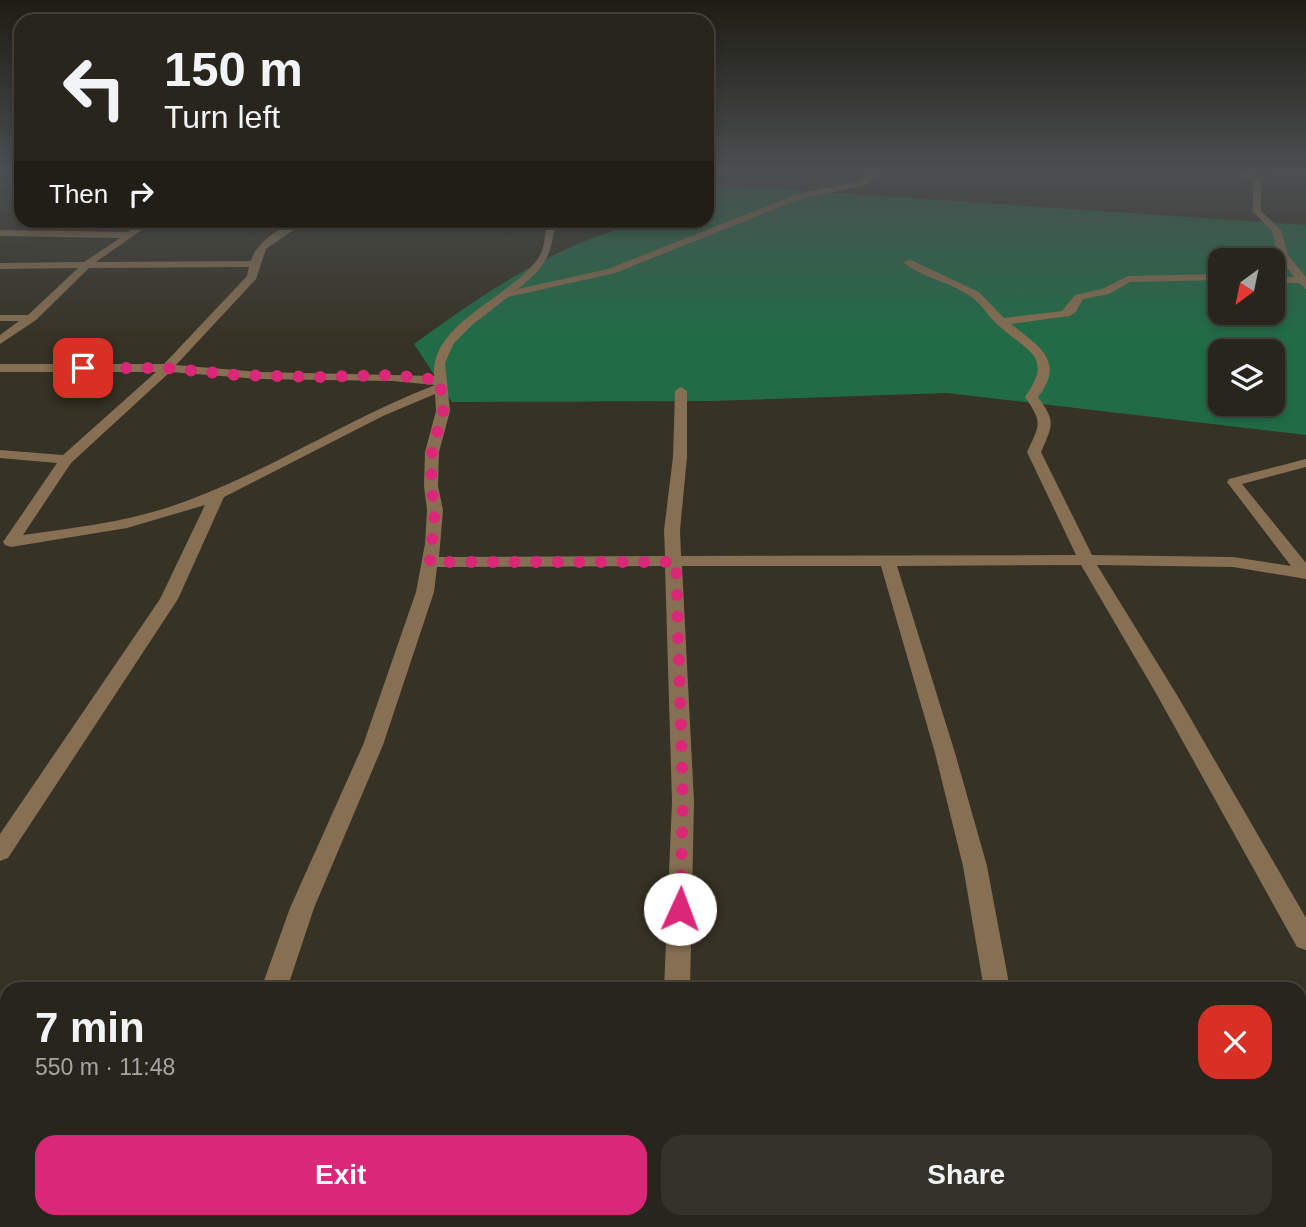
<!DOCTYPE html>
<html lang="en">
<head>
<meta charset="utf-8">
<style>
  body { margin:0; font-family:Arial,sans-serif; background:#343229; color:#f1f3f6; height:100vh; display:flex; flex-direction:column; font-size:26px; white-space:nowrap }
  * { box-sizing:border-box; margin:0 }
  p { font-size:23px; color:#a5a5a3 }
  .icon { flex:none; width:38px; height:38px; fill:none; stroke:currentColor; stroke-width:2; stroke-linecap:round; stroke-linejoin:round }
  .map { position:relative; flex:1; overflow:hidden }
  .drawer { position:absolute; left:0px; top:982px; width:1307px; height:247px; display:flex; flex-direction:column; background:#28261c; border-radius:21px 21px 0 0; box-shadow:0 4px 10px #0003,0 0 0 2px #44433b }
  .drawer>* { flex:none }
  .guide { position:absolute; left:14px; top:14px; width:700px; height:214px; border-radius:21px; box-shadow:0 4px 10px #0003,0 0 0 2px #44433b; background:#28261c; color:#f1f3f6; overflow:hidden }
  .needle { width:46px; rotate:213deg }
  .controls { position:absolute; left:1208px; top:248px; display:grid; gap:14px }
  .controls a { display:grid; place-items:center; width:77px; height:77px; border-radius:14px; background:#28261c; box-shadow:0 4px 10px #0003,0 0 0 2px #44433b; font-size:35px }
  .pin { position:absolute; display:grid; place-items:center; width:60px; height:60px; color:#fff; margin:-30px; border-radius:14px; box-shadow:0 4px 10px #0006 }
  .me { position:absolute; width:77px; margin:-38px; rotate:2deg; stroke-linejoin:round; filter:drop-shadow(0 0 5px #0008) }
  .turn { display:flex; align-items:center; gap:24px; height:147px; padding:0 35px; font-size:32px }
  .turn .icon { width:91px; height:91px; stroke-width:2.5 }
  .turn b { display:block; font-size:49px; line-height:60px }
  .then { display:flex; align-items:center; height:66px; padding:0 35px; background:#0003; gap:14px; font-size:26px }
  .round { display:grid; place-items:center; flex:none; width:74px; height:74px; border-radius:21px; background:#343229 }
  .overview { display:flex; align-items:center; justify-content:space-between; height:119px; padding:0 35px }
  h1 { font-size:42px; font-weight:700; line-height:52px }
  .button { display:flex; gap:14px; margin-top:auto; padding:14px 35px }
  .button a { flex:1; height:80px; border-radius:21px; background:#db2777; color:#fff; font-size:28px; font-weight:700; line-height:80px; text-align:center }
  .button a+a { background:#343229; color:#f1f3f6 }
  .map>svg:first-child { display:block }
  .green { fill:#216c47; fill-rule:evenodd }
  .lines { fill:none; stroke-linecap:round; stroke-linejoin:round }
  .stream { stroke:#2b65a1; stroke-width:2.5 }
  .minor { fill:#866f52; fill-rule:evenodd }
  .route { stroke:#db2777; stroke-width:12; stroke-dasharray:0 21.6 }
</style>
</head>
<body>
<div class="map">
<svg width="1306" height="1227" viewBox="0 0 1306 1227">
  <rect width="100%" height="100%" fill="#363225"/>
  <path class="green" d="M 707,184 L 1306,225 L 1306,435 L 947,393 L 713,401 L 452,402 L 414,344 C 482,294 572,232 658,221 C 674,218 691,221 707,220 L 707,208 L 717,205 L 707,200 ZM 1220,261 L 1272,261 L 1272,313 L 1220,313 ZM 1220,352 L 1272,352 L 1272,404 L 1220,404 Z"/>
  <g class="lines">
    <path class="stream" d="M 1217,171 L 1306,174"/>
    <g class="minor">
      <path d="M 872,171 L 880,171 L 866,185 L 800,199 L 615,273 L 508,297 L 472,325 L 454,343 L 445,363 L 450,411 L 439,452 L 438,486 L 443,510 L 439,557 L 665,556 L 664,530 L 673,457 L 675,391 L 681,387 L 687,391 L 687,457 L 680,530 L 681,556 L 1076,555 L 1027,452 C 1040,424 1043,423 1025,397 C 1056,354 1024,351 996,323 C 987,315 980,302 970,296 C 950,282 922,278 903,262 L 911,260 L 979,292 L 1004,318 L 1062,311 L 1075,295 L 1102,289 L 1128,276 L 1220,274 L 1220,280 L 1130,282 L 1109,294 L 1083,299 L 1075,313 L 1069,316 L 1011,324 C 1039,346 1066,361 1038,397 C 1056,422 1053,424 1041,452 L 1092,555 L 1233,557 L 1291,566 L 1227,482 L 1229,479 L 1306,459 L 1306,467 L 1242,484 L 1306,563 L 1306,579 L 1233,567 L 1097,565 L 1177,695 L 1306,918 L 1306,950 L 1297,947 L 1157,695 L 1081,565 L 897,566 L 955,753 L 987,866 L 1010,989 L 984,989 L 963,866 L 935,753 L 881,566 L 682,566 L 694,802 L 690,989 L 664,989 L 672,802 L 665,566 L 437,567 L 434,592 L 383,745 L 314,908 L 287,989 L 261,989 L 290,908 L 363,745 L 416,592 L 425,544 L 427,510 L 424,486 L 425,452 L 436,411 L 435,394 L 383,416 L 224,497 L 178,599 L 8,858 L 0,861 L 0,834 L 160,599 L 205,505 L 127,528 L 11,547 L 5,545 L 3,542 L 57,463 L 0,458 L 0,450 L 63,455 L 156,372 L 0,372 L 0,364 L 164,364 L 247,276 L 249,267 L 89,268 L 36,320 L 0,344 L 0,335 L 19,321 L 0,321 L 0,315 L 28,315 L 78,268 L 0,269 L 0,263 L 84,262 L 120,238 L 0,236 L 0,230 L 128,232 L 145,220 L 156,220 L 96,262 L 251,261 C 256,241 288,220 308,220 L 266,249 L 256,279 L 176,365 L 260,372 L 434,376 C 430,322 513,297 539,257 C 545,248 545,232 547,220 L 556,220 C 550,256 548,265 518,289 L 608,269 L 795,195 L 860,181 ZM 170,372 L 260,379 L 393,381 L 435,385 C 350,418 274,468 189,500 C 136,521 79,527 23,535 L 71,463 Z"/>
      <path d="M 1235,171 L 1244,171 L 1261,181 L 1261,211 L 1281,230 L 1288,255 L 1306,277 L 1306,289 L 1299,283 L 1272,283 L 1272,277 L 1294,277 L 1278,255 L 1272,231 L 1253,212 L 1253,182 Z"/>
      <rect x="1300" y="1021" width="6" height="24"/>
      <path d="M 7,1040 L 7,1064 L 0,1065 L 0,1041 Z"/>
      <path d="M 190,1222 L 220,1222 L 218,1227 L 188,1227 Z"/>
      <rect x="662" y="1222" width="30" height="5"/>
      <path d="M 1062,1222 L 1092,1222 L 1094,1227 L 1064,1227 Z"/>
    </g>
  </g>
  <linearGradient id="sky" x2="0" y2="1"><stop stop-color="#1e1c14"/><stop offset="0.5" stop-color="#4c4f51"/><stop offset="1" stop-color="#4c4f51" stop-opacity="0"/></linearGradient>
  <rect width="1306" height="342" fill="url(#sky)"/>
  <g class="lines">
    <path class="route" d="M 83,368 L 167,368 L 236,375 L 317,377 L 393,375 L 440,380 L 443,411 L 432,452 L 431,486 L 435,510 L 430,562 L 676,562 L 683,802 L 680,909"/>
  </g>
</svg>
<div class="controls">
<a><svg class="needle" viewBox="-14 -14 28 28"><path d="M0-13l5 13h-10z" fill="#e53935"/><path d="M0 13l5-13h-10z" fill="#a5a5a3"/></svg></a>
<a><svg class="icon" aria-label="layers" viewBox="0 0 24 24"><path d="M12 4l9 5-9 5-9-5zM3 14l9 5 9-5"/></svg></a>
</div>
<div class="pin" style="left:83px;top:368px;background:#d93025"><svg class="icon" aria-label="arrive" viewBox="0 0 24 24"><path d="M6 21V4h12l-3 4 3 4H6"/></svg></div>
<svg class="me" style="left:680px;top:909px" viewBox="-20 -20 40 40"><circle r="19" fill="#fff"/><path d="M0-13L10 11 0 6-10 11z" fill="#db2777"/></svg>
<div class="guide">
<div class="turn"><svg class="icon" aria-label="left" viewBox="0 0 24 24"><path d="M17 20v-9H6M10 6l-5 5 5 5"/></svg><div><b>150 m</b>Turn left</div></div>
<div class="then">Then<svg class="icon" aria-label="right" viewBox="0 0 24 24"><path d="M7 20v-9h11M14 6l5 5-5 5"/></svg></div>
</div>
<section class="drawer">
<div class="overview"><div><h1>7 min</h1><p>550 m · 11:48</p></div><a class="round" style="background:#d93025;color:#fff"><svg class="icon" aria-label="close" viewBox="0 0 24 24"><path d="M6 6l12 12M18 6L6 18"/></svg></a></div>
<div class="button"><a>Exit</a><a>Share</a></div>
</section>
</div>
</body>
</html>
